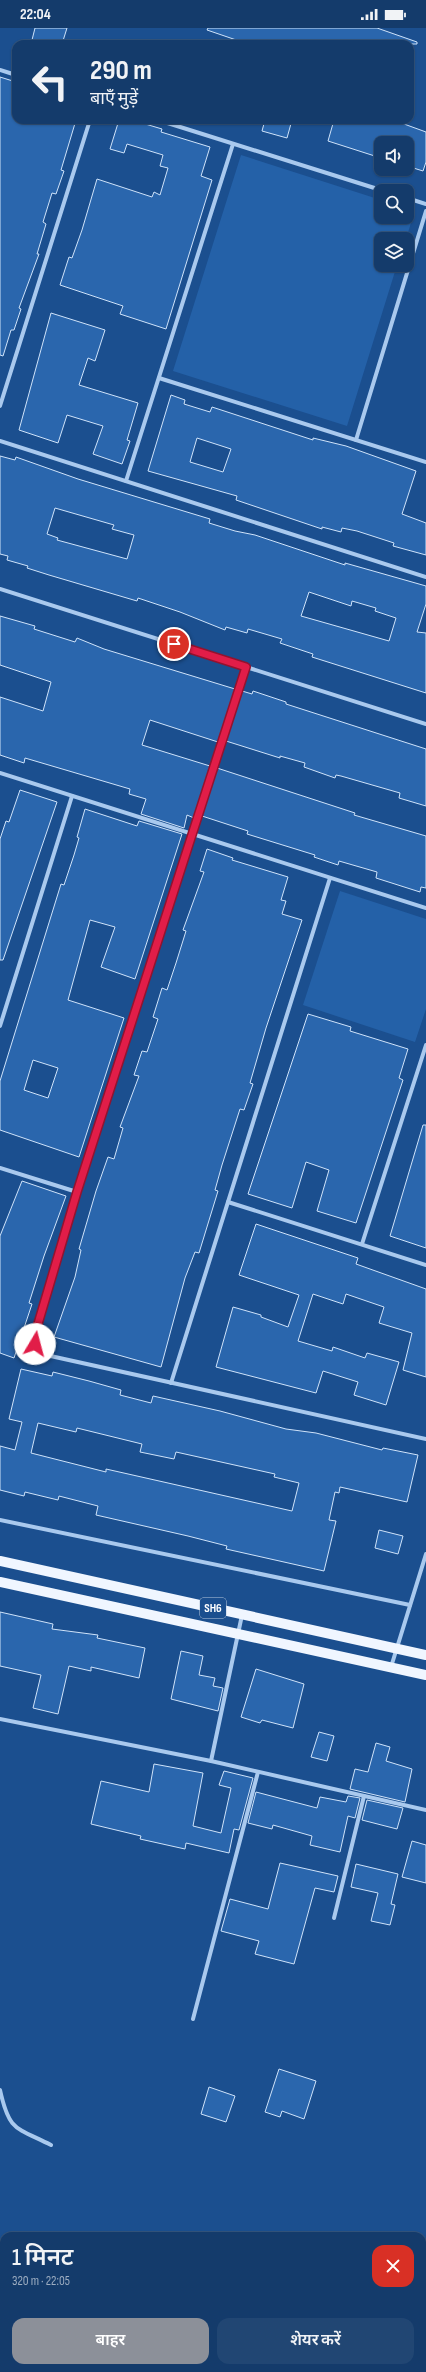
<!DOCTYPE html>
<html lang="hi">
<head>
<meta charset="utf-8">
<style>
  body { margin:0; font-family:"Sofia Sans Condensed","Noto Sans Devanagari",sans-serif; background:#214673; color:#f1f3f6; height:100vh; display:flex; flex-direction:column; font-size:15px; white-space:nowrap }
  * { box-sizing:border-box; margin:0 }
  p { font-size:13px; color:#9dadc1 }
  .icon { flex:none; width:22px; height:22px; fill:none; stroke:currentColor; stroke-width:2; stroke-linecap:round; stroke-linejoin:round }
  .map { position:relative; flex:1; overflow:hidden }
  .sheet { position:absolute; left:0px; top:2204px; width:426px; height:140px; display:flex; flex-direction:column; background:#143b6b; border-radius:12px 12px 0 0; box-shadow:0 1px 3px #0004,0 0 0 1px #33557e }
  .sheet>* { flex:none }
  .banner { position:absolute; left:12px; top:12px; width:402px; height:84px; border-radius:12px; box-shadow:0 1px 3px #0004,0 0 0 1px #33557e; background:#143b6b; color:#f1f3f6; overflow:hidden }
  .fabs { position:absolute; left:374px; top:108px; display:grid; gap:8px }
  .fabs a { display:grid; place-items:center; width:40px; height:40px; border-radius:8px; background:#143b6b; box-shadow:0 1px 3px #0004,0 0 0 1px #33557e; font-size:20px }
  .pin { position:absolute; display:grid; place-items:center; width:34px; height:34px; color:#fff; margin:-17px; border:2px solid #fff; border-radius:50%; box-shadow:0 1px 4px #0007 }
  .me { position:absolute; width:44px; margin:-22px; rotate:8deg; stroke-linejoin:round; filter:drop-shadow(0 0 3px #0008) }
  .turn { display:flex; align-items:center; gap:14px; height:84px; padding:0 12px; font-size:18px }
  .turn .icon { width:52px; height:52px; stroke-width:2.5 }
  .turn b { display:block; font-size:28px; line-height:34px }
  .round { display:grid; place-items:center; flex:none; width:42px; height:42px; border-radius:12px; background:#214673 }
  .head { display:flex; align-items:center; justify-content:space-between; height:68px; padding:0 12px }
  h1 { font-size:24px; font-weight:600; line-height:30px }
  .action { display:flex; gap:8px; margin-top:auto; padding:8px 12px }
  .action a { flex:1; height:46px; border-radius:12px; background:#8c9099; color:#fff; font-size:16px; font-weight:600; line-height:46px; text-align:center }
  .action a+a { background:#214673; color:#f1f3f6 }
  .status { display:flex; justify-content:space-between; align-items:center; height:28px; padding:0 20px; background:#143b6b; direction:ltr }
  .status svg { height:11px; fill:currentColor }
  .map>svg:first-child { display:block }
  .green { fill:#2461a8 }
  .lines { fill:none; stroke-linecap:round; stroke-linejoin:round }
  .river { stroke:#123a6d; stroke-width:29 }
  .building { fill:#2a66ad; stroke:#cfe3fa; fill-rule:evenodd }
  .street { stroke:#a9c9ee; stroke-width:4 }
  .primary { stroke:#f0f6ff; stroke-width:10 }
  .route-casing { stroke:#92132f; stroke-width:10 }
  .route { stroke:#e11d48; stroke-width:7 }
  .labels { text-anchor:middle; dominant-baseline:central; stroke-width:4; stroke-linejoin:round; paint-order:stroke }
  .shield { fill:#1b4f8f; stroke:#bbcadd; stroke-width:1 }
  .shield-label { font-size:12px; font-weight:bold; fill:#fff }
</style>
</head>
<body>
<div class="status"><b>22:04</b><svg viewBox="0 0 49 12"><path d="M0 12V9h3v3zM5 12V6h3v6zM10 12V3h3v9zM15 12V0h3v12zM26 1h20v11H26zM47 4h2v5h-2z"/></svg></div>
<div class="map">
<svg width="426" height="2344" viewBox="0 0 426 2344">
  <rect width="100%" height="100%" fill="#1b4f8f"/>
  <g class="green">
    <path d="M 241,127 L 381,172 L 381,189 L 407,189 L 407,180 L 415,182 L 406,211 L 381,211 L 381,237 L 397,237 L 347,398 L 173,343 Z"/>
    <path d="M 340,863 L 426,891 L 426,981 L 415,1014 L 303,977 Z"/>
  </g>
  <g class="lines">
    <g class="river">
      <path d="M 0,2284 L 4,2288"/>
      <path d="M 30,2340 L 32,2344"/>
    </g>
  </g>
  <g class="building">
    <path d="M 35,0 L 67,0 L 62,16 L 45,16 L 32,12 Z"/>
    <path d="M 208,0 L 377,0 L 417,14 L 417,16 L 248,16 L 207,2 Z"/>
    <path d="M 0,49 L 16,54 L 16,92 L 76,92 L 61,142 L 64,143 L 56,166 L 52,165 L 43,194 L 46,196 L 37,226 L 39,226 L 19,280 L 21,281 L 14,302 L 11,302 L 3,328 L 0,327 Z"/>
    <path d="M 119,92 L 132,92 L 162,101 L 161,104 L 210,119 L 201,148 L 212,152 L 166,301 L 120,286 L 123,278 L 60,257 L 69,229 L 72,230 L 82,202 L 97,151 L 152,169 L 154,164 L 160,167 L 168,140 L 160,138 L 163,127 L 127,116 L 124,125 L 110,121 Z"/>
    <path d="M 265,92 L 292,92 L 287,110 L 262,103 Z"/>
    <path d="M 334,92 L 393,92 L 426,104 L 426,134 L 423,143 L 407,138 L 407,115 L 381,115 L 381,130 L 328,113 Z"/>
    <path d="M 51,285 L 105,302 L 95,333 L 88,330 L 79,357 L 138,375 L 127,412 L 130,413 L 122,436 L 93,426 L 103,398 L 67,387 L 58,415 L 19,402 Z"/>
    <path d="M 171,367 L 185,372 L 184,376 L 210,384 L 212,379 L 313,412 L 313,410 L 346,418 L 416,443 L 402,486 L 426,495 L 426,527 L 393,518 L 394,515 L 357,503 L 342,500 L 341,504 L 322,499 L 322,501 L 236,472 L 237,468 L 148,443 ZM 197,410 L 231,421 L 223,444 L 190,434 Z"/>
    <path d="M 0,428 L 15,432 L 16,429 L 78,451 L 210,491 L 209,495 L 235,503 L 255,507 L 345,537 L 345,535 L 426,558 L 426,576 L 417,604 L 426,605 L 426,665 L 312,629 L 313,626 L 280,615 L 282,611 L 248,601 L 247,605 L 226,599 L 225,602 L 180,584 L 138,570 L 137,573 L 49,547 L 27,540 L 28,538 L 7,532 L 8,528 L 0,526 ZM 55,480 L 114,497 L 112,501 L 134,507 L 127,531 L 57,512 L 58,510 L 47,506 ZM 309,564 L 351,578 L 352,573 L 376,580 L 375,583 L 396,590 L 389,613 L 301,588 Z"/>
    <path d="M 0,588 L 35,598 L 34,601 L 75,614 L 77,610 L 104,621 L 235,661 L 218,714 L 150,692 L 142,717 L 210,738 L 194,790 L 187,787 L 184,800 L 141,786 L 146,771 L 129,766 L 130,761 L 25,730 L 24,735 L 0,727 L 0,669 L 43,683 L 51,654 L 0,637 Z"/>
    <path d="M 242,663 L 252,666 L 253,663 L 286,674 L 286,676 L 426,721 L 426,778 L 399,770 L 400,765 L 341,748 L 336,747 L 335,750 L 304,739 L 305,735 L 280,728 L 280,730 L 226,713 Z"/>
    <path d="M 217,740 L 355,785 L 354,787 L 426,808 L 426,860 L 421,859 L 420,864 L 376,850 L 377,844 L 339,833 L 338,837 L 314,829 L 315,827 L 247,806 L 248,803 L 202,788 Z"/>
    <path d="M 20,762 L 57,774 L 3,932 L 0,932 L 0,811 L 6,793 L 9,794 Z"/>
    <path d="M 85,781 L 137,798 L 139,793 L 182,806 L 135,951 L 101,939 L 115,899 L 90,892 L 68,972 L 124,990 L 79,1129 L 0,1102 L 0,1053 L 61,856 L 64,857 L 74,827 L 79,810 L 77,809 ZM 33,1032 L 58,1040 L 48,1070 L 24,1062 Z"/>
    <path d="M 207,821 L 233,830 L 232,832 L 288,849 L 281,872 L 286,873 L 282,886 L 302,892 L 266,1000 L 250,1055 L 253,1056 L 244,1082 L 240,1081 L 222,1137 L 215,1162 L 218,1163 L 199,1225 L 195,1224 L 185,1250 L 161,1339 L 54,1309 L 75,1249 L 81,1222 L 79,1221 L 96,1163 L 108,1129 L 114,1131 L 123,1100 L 120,1099 L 139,1048 L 134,1047 L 142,1023 L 147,1024 L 158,991 L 153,989 L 162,960 L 167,962 L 176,935 L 186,903 L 183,902 L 204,844 L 200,843 Z"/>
    <path d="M 308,986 L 351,999 L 350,1003 L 408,1021 L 399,1050 L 403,1052 L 356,1195 L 317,1183 L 329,1142 L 306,1134 L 292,1180 L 248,1166 Z"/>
    <path d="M 423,1097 L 426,1097 L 426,1220 L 390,1208 Z"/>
    <path d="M 22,1153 L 66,1168 L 44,1228 L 29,1275 L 32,1276 L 14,1330 L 0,1325 L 0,1208 Z"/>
    <path d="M 256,1196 L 358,1230 L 356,1236 L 426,1261 L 426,1349 L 403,1342 L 412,1305 L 379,1295 L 384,1279 L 346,1266 L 343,1276 L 313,1266 L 298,1313 L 332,1323 L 333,1319 L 365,1330 L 367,1325 L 399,1334 L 386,1377 L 354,1367 L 358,1354 L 323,1343 L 316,1365 L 216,1339 L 233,1279 L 261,1287 L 261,1289 L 288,1299 L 299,1267 L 239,1247 Z"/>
    <path d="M 21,1341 L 52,1348 L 53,1344 L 89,1353 L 121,1362 L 120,1367 L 151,1375 L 153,1368 L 220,1383 L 286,1401 L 316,1405 L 382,1422 L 383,1420 L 418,1427 L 407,1474 L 340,1459 L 339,1465 L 335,1464 L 329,1492 L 336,1493 L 324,1543 L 226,1521 L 227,1518 L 188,1508 L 96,1487 L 98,1478 L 59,1468 L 58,1472 L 25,1464 L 24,1468 L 0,1462 L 0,1418 L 15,1422 L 22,1394 L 9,1391 ZM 38,1395 L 76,1404 L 77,1400 L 142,1416 L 140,1424 L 174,1431 L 176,1424 L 275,1446 L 274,1449 L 299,1455 L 292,1483 L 106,1441 L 106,1444 L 31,1425 Z"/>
    <path d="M 379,1502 L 403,1508 L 398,1526 L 375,1520 Z"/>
    <path d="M 0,1584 L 53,1596 L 52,1601 L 98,1607 L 97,1610 L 145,1620 L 139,1650 L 91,1639 L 91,1643 L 69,1638 L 58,1686 L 33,1680 L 41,1647 L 0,1638 Z"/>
    <path d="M 181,1623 L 203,1628 L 199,1647 L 215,1650 L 213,1658 L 223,1660 L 218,1683 L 171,1671 Z"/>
    <path d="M 256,1641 L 304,1656 L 293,1700 L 262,1692 L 260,1695 L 241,1689 Z"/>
    <path d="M 319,1704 L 334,1708 L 327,1733 L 311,1729 Z"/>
    <path d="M 376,1715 L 390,1719 L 386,1733 L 412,1741 L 405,1774 L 350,1761 L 355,1741 L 368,1744 Z"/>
    <path d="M 154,1736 L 203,1745 L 193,1798 L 221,1805 L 231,1760 L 219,1757 L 224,1743 L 253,1750 L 239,1802 L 234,1801 L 229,1825 L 186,1815 L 185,1821 L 140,1811 L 141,1808 L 91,1796 L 101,1753 L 149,1764 Z"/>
    <path d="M 256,1764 L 317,1780 L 320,1769 L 346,1774 L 348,1768 L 360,1770 L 355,1790 L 348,1788 L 340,1824 L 310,1817 L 312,1808 L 273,1797 L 272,1801 L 248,1795 Z"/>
    <path d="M 367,1772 L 403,1780 L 397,1801 L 362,1792 Z"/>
    <path d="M 412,1813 L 426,1817 L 426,1855 L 402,1849 Z"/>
    <path d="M 280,1835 L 338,1848 L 334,1864 L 315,1860 L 294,1936 L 255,1926 L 259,1913 L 221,1903 L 230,1871 L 268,1881 Z"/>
    <path d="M 356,1836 L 398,1846 L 391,1876 L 395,1877 L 390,1897 L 371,1893 L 378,1865 L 351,1859 Z"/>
    <path d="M 279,2041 L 316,2053 L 304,2091 L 282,2083 L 280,2089 L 265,2084 Z"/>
    <path d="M 209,2059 L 235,2068 L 226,2094 L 201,2086 Z"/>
  </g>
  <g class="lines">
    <g class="street">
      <path d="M 0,42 L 16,47"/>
      <path d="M 158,92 L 384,163"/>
      <path d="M 407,170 L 426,176"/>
      <path d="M 159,350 L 426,434"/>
      <path d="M 0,378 L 90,92"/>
      <path d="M 356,412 L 426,183"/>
      <path d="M 0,413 L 426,549"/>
      <path d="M 126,453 L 233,116"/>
      <path d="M 0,561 L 426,696"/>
      <path d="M 246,639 L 77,1164 L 35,1305 C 35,1316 36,1322 46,1327 L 426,1411"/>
      <path d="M 0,745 L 426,880"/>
      <path d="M 0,998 L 72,768"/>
      <path d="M 0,1140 L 77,1164"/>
      <path d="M 228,1174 L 426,1237"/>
      <path d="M 362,1216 L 426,1017"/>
      <path d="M 171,1355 L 330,850"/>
      <path d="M 0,1492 L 410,1577"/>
      <path d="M 242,1587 L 211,1733 L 426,1782"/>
      <path d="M 391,1639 L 426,1526"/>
      <path d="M 0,1691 L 211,1733"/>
      <path d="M 334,1890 L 364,1768"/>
      <path d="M 193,1991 L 258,1744"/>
      <path d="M 0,2062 C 9,2103 15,2099 51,2117"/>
    </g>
    <g class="primary">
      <path d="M 0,1533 L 426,1627"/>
      <path d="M 0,1554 L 426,1647"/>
    </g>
  </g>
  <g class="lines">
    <g class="route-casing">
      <path id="route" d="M 35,1316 L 35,1306 L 77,1164 L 246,639 L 174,616"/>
    </g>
    <use href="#route" class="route"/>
  </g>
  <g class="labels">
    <rect class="shield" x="200" y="1570" width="26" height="20" rx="3"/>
    <g class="shield-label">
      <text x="213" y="1580">SH6</text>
    </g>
  </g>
</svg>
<div class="fabs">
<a><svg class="icon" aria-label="sound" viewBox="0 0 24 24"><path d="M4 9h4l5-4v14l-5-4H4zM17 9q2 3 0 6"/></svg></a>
<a><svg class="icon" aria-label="search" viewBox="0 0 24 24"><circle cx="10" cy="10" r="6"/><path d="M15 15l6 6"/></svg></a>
<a><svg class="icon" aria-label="layers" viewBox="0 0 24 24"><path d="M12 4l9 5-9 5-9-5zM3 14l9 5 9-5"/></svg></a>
</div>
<div class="pin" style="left:174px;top:616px;background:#d93025"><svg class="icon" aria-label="arrive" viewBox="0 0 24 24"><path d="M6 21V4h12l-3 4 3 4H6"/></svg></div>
<svg class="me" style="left:35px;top:1316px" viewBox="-20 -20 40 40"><circle r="19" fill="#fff"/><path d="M0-13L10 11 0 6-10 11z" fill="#e11d48"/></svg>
<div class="banner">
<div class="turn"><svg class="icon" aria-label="left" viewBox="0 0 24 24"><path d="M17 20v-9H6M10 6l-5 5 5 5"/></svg><div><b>290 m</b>बाएँ मुड़ें</div></div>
</div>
<section class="sheet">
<div class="head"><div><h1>1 मिनट</h1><p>320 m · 22:05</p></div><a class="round" style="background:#d93025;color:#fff"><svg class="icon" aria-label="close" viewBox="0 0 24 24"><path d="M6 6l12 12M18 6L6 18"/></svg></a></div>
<div class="action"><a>बाहर</a><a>शेयर करें</a></div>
</section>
</div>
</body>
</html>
